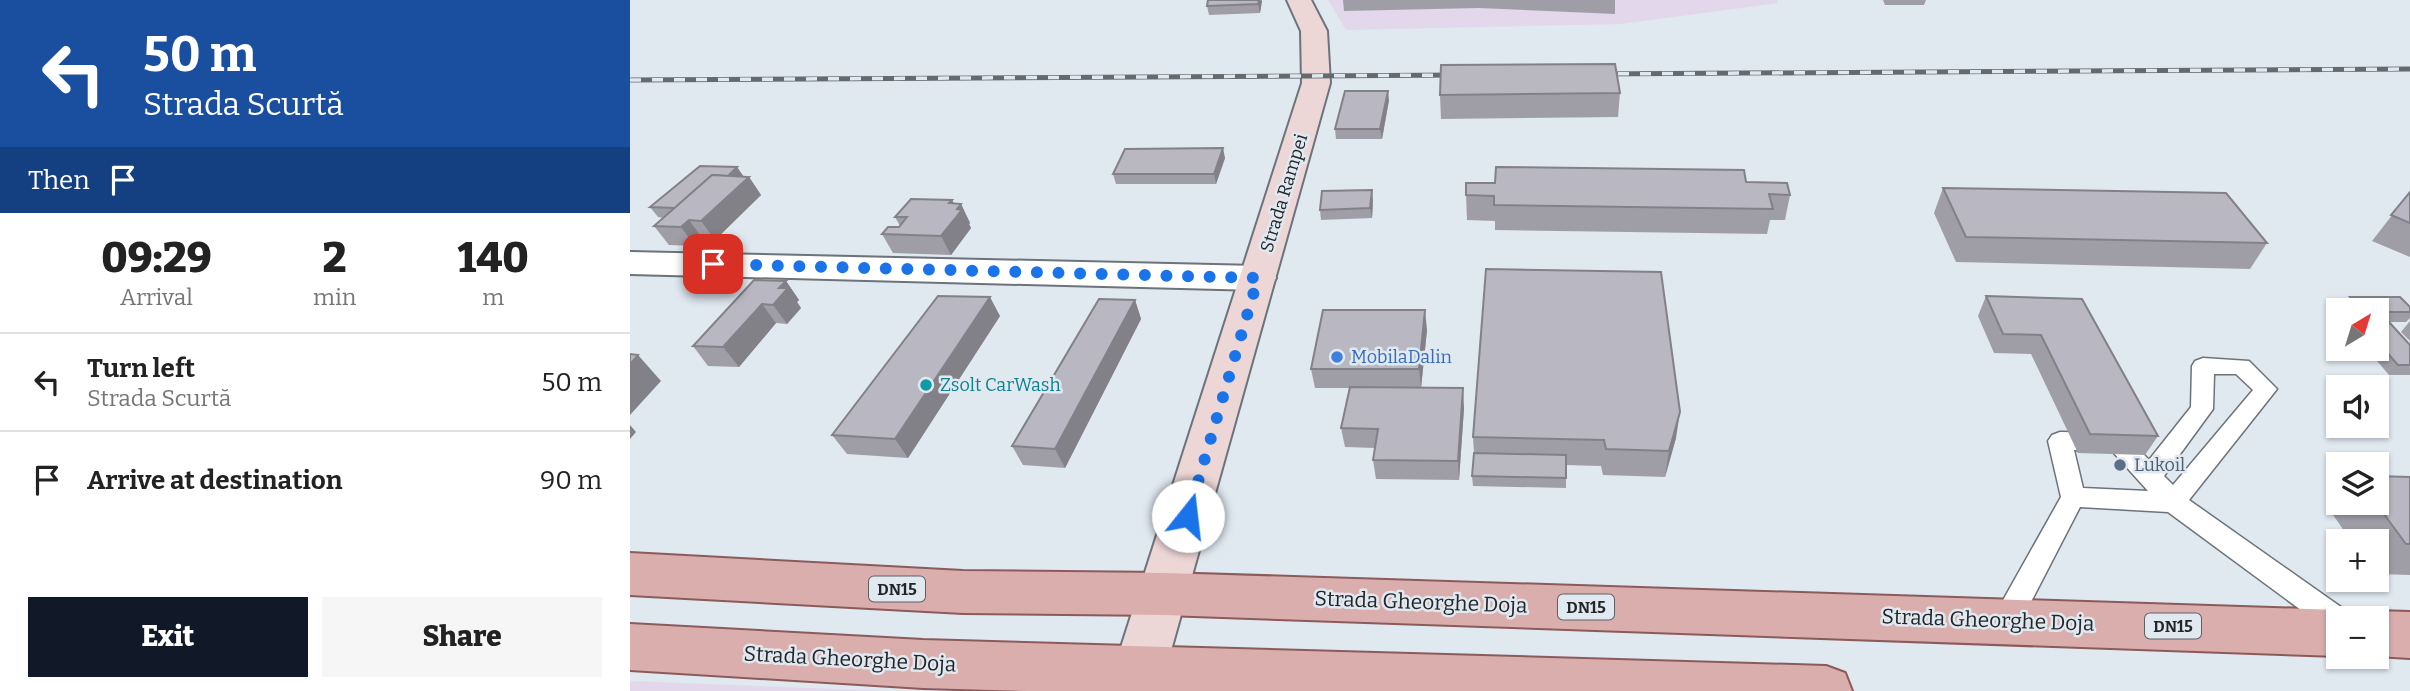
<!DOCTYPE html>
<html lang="en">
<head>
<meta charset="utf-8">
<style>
  body { margin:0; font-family:Bitter,serif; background:#f6f6f6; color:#222; height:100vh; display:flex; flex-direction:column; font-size:26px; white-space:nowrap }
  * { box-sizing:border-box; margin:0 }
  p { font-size:23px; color:#767676 }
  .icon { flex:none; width:38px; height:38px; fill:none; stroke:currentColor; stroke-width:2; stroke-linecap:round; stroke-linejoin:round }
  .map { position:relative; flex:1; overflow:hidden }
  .sheet { display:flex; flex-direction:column; background:#fff; width:630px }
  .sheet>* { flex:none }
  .hud { background:#1a4fa0; color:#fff; overflow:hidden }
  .needle { width:46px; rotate:38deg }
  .fabs { position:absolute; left:1696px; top:298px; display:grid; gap:14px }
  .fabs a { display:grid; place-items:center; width:63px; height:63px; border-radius:0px; background:#fff; box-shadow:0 2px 5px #0004; font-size:35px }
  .pin { position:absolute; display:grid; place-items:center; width:60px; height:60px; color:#fff; margin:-30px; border-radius:14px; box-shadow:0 4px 10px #0006 }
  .me { position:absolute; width:77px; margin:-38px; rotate:16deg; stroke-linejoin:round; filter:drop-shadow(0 0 5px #0008) }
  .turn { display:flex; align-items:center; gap:24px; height:147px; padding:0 28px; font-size:32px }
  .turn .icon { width:91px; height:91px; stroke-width:2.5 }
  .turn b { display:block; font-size:49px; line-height:60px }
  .then { display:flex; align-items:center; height:66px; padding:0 28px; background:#0003; gap:14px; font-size:26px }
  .eta { display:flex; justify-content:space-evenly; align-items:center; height:119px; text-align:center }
  .eta b { font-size:42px; font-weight:800; line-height:49px }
  .cta { display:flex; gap:14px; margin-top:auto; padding:14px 28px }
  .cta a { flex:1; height:80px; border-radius:0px; background:#111827; color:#fff; font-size:28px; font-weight:800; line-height:80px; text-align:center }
  .cta a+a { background:#f6f6f6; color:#222 }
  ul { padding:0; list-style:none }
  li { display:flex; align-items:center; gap:21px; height:98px; padding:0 28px; border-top:2px solid #e0e0e0 }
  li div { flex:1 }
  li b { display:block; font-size:26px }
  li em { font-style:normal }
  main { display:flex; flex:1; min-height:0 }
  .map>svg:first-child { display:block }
  .industrial { fill:#e3d7eb }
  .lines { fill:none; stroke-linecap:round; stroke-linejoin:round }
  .lane-casing { stroke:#6c737a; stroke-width:3 }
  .street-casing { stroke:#6c737a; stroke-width:4 }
  .secondary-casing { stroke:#6c737a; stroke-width:4 }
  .primary-casing { stroke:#8b5b5c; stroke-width:4 }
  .lane { fill:#fff; fill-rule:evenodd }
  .street { fill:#fff; fill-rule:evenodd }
  .secondary { fill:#edd6d6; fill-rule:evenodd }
  .primary { fill:#dbaeae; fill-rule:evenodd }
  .rail-casing { stroke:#656a6f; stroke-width:5 }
  .rail { stroke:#e0e8f0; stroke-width:3.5; stroke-dasharray:11; stroke-linecap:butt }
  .wall { fill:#9f9ea7 }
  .shaded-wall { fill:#828188 }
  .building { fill:#b9b8c2; stroke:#828188; stroke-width:2 }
  .route { stroke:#1a73e8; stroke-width:12; stroke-dasharray:0 21.6 }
  .shop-dot { fill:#3f7fe0; stroke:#e0e8f0; stroke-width:2.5 }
  .culture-dot { fill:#0f9aa8; stroke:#e0e8f0; stroke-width:2.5 }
  .service-dot { fill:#5c6f8a; stroke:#e0e8f0; stroke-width:2.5 }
  .labels { text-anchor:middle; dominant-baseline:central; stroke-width:5; stroke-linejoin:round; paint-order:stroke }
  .shield { fill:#e0e8f0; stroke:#5c6065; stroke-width:2 }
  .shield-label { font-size:16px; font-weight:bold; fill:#232629 }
  .street-label { font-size:18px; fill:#232629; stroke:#e0e8f0 }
  .shop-label { font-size:18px; fill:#366cbe; stroke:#e0e8f0; text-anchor:start }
  .culture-label { font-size:18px; fill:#0d838f; stroke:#e0e8f0; text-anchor:start }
  .service-label { font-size:18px; fill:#4e5e75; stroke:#e0e8f0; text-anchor:start }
  .near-street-label { font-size:21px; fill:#232629; stroke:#e0e8f0 }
</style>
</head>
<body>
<main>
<section class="sheet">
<div class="hud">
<div class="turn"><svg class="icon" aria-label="left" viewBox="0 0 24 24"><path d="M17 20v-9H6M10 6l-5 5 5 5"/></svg><div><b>50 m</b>Strada Scurtă</div></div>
<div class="then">Then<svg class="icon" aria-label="arrive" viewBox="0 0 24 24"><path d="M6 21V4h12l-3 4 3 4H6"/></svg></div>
</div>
<div class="eta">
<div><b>09:29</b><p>Arrival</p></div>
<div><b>2</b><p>min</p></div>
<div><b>140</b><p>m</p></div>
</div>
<ul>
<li><svg class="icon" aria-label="left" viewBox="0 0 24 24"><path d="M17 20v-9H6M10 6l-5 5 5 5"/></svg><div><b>Turn left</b><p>Strada Scurtă</p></div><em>50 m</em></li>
<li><svg class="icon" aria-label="arrive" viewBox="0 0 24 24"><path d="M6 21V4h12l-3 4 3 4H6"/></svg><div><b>Arrive at destination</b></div><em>90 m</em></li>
</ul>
<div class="cta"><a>Exit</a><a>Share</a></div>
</section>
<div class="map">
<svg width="1780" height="691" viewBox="0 0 1780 691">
  <rect width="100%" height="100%" fill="#e0e8f0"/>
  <g class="industrial">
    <path d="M 698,0 L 1147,0 L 1148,3 L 991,24 L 716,30 Z"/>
    <path d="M 0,681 L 257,691 L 0,691 Z"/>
  </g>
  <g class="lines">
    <g class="lane-casing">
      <path id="lane" d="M 1573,358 L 1619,361 L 1647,389 L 1559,500 L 1718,612 L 1720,618 L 1708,618 L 1708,633 L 1698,630 L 1538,512 L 1450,507 L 1387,629 L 1377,632 L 1367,629 L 1363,620 L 1367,611 L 1431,497 L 1418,441 L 1422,435 L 1430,432 L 1488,433 L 1496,436 L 1519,460 L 1561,407 L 1562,366 L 1565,361 ZM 1584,374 L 1606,374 L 1623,390 L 1543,485 L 1534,476 L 1583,409 ZM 1444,450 L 1482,451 L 1518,491 L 1453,488 Z"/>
    </g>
    <g class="street-casing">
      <path id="street" d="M 0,252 L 628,266 L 641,270 L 646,278 L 641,286 L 628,290 L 0,274 Z"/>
    </g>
    <g class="secondary-casing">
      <path id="secondary" d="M 657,0 L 681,0 L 697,31 L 700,83 L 535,672 L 527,689 L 491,689 L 483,672 L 672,83 L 671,31 Z"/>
    </g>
    <g class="primary-casing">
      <g id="primary">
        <path d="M 0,553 L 333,571 L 535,573 L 1708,610 L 1726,618 L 1708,618 L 1708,656 L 535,615 L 333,613 L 0,595 Z"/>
        <path d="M 1746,611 L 1780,612 L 1780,658 L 1745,656 L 1746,618 L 1729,618 Z"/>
        <path d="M 0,624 L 293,640 L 1196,666 L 1215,673 L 1222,691 L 396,691 L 293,688 L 0,670 Z"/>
      </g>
    </g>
    <use href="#lane" class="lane"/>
    <use href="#street" class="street"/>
    <use href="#secondary" class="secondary"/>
    <use href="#primary" class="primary"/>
    <g class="rail-casing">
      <g id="rail">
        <path d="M 966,74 L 1780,69"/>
        <path d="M 0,80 L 829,75"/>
      </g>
    </g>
    <use href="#rail" class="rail"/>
  </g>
  <g class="wall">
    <path d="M 578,0 L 632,0 L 630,13 L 579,15 L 577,6 Z"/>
    <path d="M 713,0 L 985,0 L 985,14 L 849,8 L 714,11 Z"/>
    <path d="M 1253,0 L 1296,0 L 1294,5 L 1255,5 Z"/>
    <path d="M 990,93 L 988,117 L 811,119 L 810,95 Z"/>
    <path d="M 759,100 L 752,139 L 706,139 L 705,129 Z"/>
    <path d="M 595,158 L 586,184 L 486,184 L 483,174 Z"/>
    <path d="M 107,167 L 113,176 L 119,177 L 131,195 L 85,240 L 73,239 L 65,246 L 39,245 L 24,226 L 34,218 L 28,217 L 20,207 Z"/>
    <path d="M 1116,182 L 1160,195 L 1155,220 L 1140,220 L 1137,234 L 865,230 L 865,221 L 837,220 L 836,195 Z"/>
    <path d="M 1313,188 L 1637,243 L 1620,269 L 1326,262 L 1304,213 Z"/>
    <path d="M 1780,192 L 1780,257 L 1742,241 Z"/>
    <path d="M 322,200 L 324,204 L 331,204 L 340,223 L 339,224 L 341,228 L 321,255 L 263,253 L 252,234 L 270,226 L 265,217 Z"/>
    <path d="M 743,200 L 742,218 L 691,220 L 690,210 Z"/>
    <path d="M 156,281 L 169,300 L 167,302 L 171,308 L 157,324 L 146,323 L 109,367 L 78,366 L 63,346 Z"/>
    <path d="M 1356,296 L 1452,299 L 1528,436 L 1515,455 L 1448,453 L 1401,354 L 1364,353 L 1348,316 Z"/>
    <path d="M 1720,297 L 1780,307 L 1780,318 L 1776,322 L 1758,322 L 1780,345 L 1780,375 L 1759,375 L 1736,348 L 1746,348 L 1746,310 L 1714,310 L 1712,307 Z"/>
    <path d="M 505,300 L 511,319 L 435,468 L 393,465 L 382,446 Z"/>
    <path d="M 370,316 L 278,458 L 217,454 L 202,435 Z"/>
    <path d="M 1780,321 L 1780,341 L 1771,332 Z"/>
    <path d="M 797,330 L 791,388 L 834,408 L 829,480 L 746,479 L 743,460 L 745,448 L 715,447 L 711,428 L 719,388 L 685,388 L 681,369 Z"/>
    <path d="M 843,437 L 1046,438 L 1035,477 L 973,475 L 971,466 L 936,465 L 936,488 L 843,486 L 842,476 L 844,453 Z"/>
    <path d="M 1780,477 L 1780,575 L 1746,574 L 1746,541 L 1721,541 L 1697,506 L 1708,495 L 1708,502 L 1746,502 Z"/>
  </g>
  <g class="shaded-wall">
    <path d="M 629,0 L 632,1 L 630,13 L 628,4 Z"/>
    <path d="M 758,91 L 759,100 L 752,139 L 750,129 Z"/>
    <path d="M 593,148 L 595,158 L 586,184 L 584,174 Z"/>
    <path d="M 107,167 L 114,177 L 60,209 Z"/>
    <path d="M 119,177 L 131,195 L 85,240 L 71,221 Z"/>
    <path d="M 742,190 L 743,200 L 742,218 L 740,208 Z"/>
    <path d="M 322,200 L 329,214 L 327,209 L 331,204 L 340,223 L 339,224 L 341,228 L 321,255 L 311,236 L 319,203 Z"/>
    <path d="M 59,220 L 73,239 L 65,246 L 51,227 Z"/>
    <path d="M 156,281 L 169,300 L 167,302 L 171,308 L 157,324 L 143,305 L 149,288 Z"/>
    <path d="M 360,297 L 370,316 L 278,458 L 265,439 Z"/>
    <path d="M 505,300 L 511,319 L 435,468 L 425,449 Z"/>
    <path d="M 132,304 L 146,323 L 109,367 L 93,347 Z"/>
    <path d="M 795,310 L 797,330 L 791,388 L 789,369 Z"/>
    <path d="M 8,355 L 31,381 L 0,415 L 0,364 Z"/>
    <path d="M 833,388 L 834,408 L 829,480 L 828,461 Z"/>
    <path d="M 1050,412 L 1046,438 L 1035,477 L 1039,451 Z"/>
    <path d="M 0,425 L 6,432 L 0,439 Z"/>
  </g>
  <g class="building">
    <path d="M 578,0 L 629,0 L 628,4 L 577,6 Z"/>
    <path d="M 985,64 L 990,93 L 810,95 L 811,65 Z"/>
    <path d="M 715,91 L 758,91 L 750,129 L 705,129 Z"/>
    <path d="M 593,148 L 584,174 L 483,174 L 495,149 Z"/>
    <path d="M 70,166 L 107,167 L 98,176 L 82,175 L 45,208 L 20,207 Z"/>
    <path d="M 866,167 L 1114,170 L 1116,182 L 1157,183 L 1160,195 L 1139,194 L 1143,209 L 864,205 L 864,196 L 836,195 L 836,183 L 865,183 Z"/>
    <path d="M 82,175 L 119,177 L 71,221 L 59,220 L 51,227 L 24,226 Z"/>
    <path d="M 1313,188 L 1596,193 L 1637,243 L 1336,237 Z"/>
    <path d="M 742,190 L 740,208 L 690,210 L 692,191 Z"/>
    <path d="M 1780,192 L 1780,223 L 1761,215 Z"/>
    <path d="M 281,199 L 322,200 L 319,203 L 331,204 L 327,209 L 332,210 L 311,236 L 252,234 L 258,227 L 269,227 L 277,217 L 265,217 Z"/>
    <path d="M 856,269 L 1031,272 L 1050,412 L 1039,451 L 976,449 L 974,440 L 843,437 Z"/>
    <path d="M 124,280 L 156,281 L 149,288 L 158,288 L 143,305 L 132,304 L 93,347 L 63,346 Z"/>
    <path d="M 308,296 L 360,297 L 265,439 L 202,435 Z"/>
    <path d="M 1356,296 L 1452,299 L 1528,436 L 1460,434 L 1411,335 L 1373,334 Z"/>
    <path d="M 1720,297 L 1770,297 L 1780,307 L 1780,312 L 1746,312 L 1746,310 L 1731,310 Z"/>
    <path d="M 469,299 L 505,300 L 425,449 L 382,446 Z"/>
    <path d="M 693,310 L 795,310 L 789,369 L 681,369 Z"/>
    <path d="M 1746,322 L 1759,322 L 1780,345 L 1780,365 L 1768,365 L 1746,340 Z"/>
    <path d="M 0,354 L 8,355 L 0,364 Z"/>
    <path d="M 720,387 L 833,388 L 828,461 L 743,460 L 748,429 L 711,428 Z"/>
    <path d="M 844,453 L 936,455 L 936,478 L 842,476 Z"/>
    <path d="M 1746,476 L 1780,477 L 1780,544 L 1776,544 L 1745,502 L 1746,502 Z"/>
  </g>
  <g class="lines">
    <path class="route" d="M 83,264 L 628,278 L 558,516"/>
  </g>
  <circle class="shop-dot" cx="707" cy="357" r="7"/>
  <circle class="culture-dot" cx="296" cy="385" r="7"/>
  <circle class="service-dot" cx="1490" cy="465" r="7"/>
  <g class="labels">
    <g class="shield">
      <rect x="239" y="576.5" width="56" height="25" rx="5"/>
      <rect x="928" y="594.5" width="56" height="25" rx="5"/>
      <rect x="1515" y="613.5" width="56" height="25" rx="5"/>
    </g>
    <g class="shield-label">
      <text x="267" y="589">DN15</text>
      <text x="956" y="607">DN15</text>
      <text x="1543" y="626">DN15</text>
    </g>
    <g class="street-label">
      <text transform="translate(654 193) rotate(-73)">Strada Rampei</text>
    </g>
    <g class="shop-label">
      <text x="721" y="357">MobilaDalin</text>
    </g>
    <g class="culture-label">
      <text x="310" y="385">Zsolt CarWash</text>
    </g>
    <g class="service-label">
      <text x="1504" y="465">Lukoil</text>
    </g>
    <g class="near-street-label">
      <text transform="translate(791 602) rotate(2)">Strada Gheorghe Doja</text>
      <text transform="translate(1358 620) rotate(2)">Strada Gheorghe Doja</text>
      <text transform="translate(220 659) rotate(3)">Strada Gheorghe Doja</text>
    </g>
  </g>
</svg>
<div class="fabs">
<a><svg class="needle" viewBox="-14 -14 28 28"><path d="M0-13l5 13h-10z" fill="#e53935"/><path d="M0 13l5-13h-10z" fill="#767676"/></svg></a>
<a><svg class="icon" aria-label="sound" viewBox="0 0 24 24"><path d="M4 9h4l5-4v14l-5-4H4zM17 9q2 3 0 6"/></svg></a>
<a><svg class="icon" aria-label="layers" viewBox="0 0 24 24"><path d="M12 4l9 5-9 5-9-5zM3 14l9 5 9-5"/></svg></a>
<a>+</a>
<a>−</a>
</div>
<div class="pin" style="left:83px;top:264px;background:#d93025"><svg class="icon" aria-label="arrive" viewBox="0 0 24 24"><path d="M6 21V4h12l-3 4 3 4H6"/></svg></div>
<svg class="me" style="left:558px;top:516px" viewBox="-20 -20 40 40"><circle r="19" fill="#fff"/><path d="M0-13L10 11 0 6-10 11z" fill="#1a73e8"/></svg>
</div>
</main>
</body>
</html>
